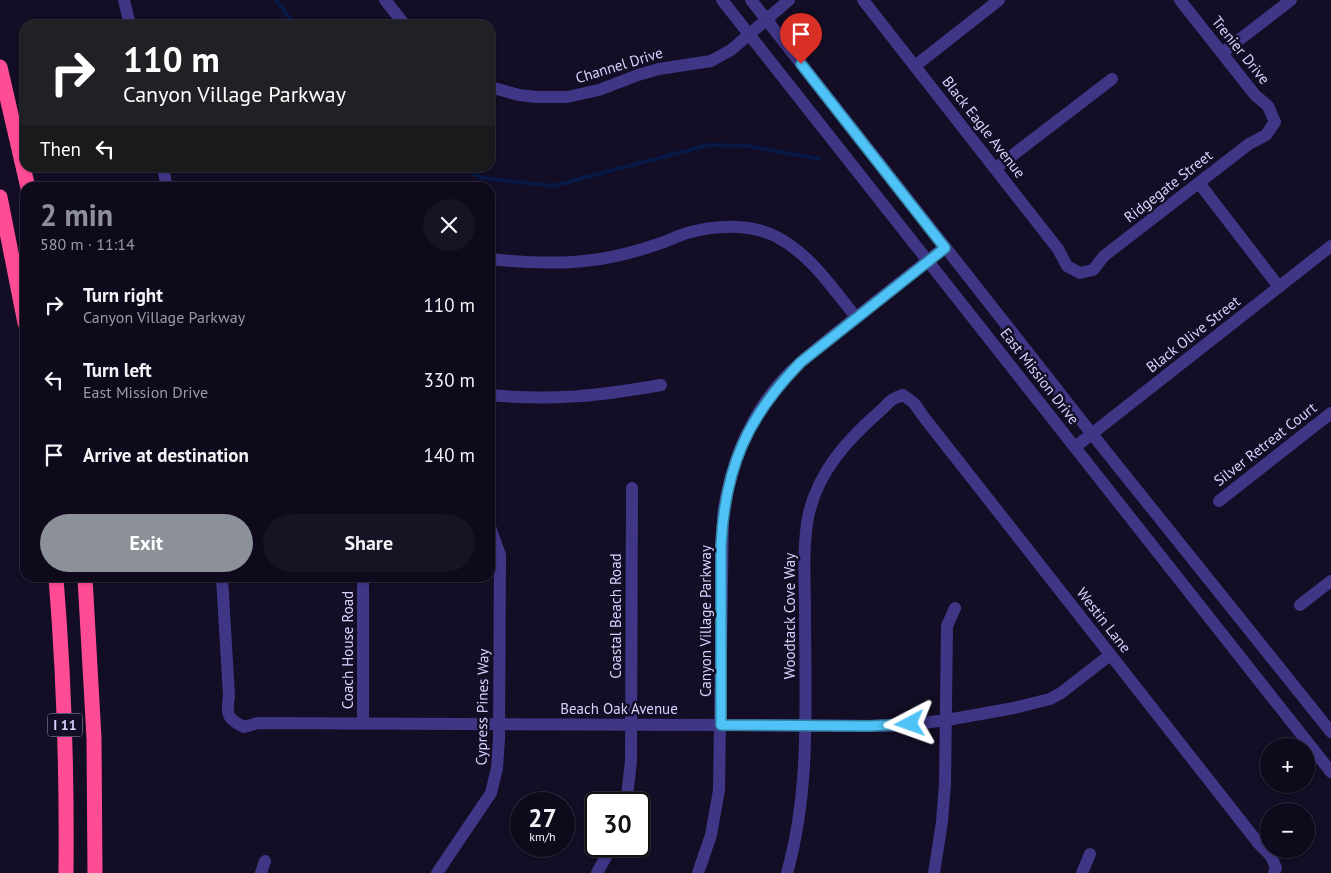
<!DOCTYPE html>
<html lang="en">
<head>
<meta charset="utf-8">
<style>
  body { margin:0; font-family:"PT Sans",sans-serif; background:#171325; color:#f1f3f6; height:100vh; display:flex; flex-direction:column; font-size:19px; white-space:nowrap }
  * { box-sizing:border-box; margin:0 }
  p { font-size:16px; color:#9b9aa3 }
  .icon { flex:none; width:28px; height:28px; fill:none; stroke:currentColor; stroke-width:2; stroke-linecap:round; stroke-linejoin:round }
  .map { position:relative; flex:1; overflow:hidden }
  .panel { position:absolute; left:20px; top:182px; width:475px; height:400px; display:flex; flex-direction:column; background:#0e0a1c; border-radius:15px; box-shadow:0 1px 4px #0004,0 0 0 1px #2e2b3b }
  .panel>* { flex:none }
  .top-card { position:absolute; left:20px; top:20px; width:475px; height:152px; border-radius:15px; box-shadow:0 1px 4px #0004,0 0 0 1px #2e2b3b; background:#202124; color:#fff; overflow:hidden }
  .controls { position:absolute; left:1260px; top:738px; display:grid; gap:10px }
  .controls a { display:grid; place-items:center; width:55px; height:55px; border-radius:50%; background:#0e0a1c; box-shadow:0 1px 4px #0004,0 0 0 1px #2e2b3b; font-size:25px }
  .speed { position:absolute; left:510px; top:792px; display:flex; gap:10px; font-size:25px; font-weight:700; text-align:center }
  .speed>* { display:grid; place-content:center; width:65px; height:65px; border-radius:50%; background:#0e0a1c; box-shadow:0 1px 4px #0004,0 0 0 1px #2e2b3b; line-height:1 }
  .speed small { font-size:12px; font-weight:400 }
  .speed .limit { border:2px solid #111; border-radius:8px; background:#fff; color:#111 }
  .pin { position:absolute; display:grid; place-items:center; width:42px; height:42px; color:#fff; margin:-51px -21px; border-radius:50% 50% 50% 0; rotate:-45deg; box-shadow:0 0 5px #0007 }
  .pin .icon { rotate:45deg }
  .me { position:absolute; width:55px; margin:-28px; rotate:266deg; stroke-linejoin:round; filter:drop-shadow(0 0 4px #0008) }
  .turn { display:flex; align-items:center; gap:18px; height:105px; padding:0 20px; font-size:22px }
  .turn .icon { width:65px; height:65px; stroke-width:2.5 }
  .turn b { display:block; font-size:35px; line-height:42px }
  .then { display:flex; align-items:center; height:48px; padding:0 20px; background:#0003; gap:10px; font-size:19px }
  .round { display:grid; place-items:center; flex:none; width:52px; height:52px; border-radius:26px; background:#171325 }
  .overview { display:flex; align-items:center; justify-content:space-between; height:85px; padding:0 20px }
  h1 { font-size:30px; font-weight:700; line-height:38px; color:#8c9099 }
  .action { display:flex; gap:10px; margin-top:auto; padding:10px 20px }
  .action a { flex:1; height:58px; border-radius:30px; background:#8c9099; color:#fff; font-size:20px; font-weight:700; line-height:58px; text-align:center }
  .action a+a { background:#171325; color:#f1f3f6 }
  ul { padding:0; list-style:none }
  li { display:flex; align-items:center; gap:15px; height:75px; padding:0 20px }
  li div { flex:1 }
  li b { display:block; font-size:19px }
  li em { font-style:normal }
  .map>svg:first-child { display:block }
  .lines { fill:none; stroke-linecap:round; stroke-linejoin:round }
  .stream { stroke:#071944; stroke-width:4 }
  .minor { stroke:#3f3686; stroke-width:12 }
  .highway { stroke:#ff4c95; stroke-width:15 }
  .route-casing { stroke:#337fa1; stroke-width:12 }
  .route { stroke:#4fc3f7; stroke-width:9 }
  .labels { text-anchor:middle; dominant-baseline:central; stroke-width:5; stroke-linejoin:round; paint-order:stroke }
  .shield { fill:#130d25; stroke:#9e96be; stroke-width:1 }
  .shield-label { font-size:14px; font-weight:bold; fill:#dad1ff }
  .street-label { font-size:15px; fill:#dad1ff; stroke:#130d25 }
</style>
</head>
<body>
<div class="map">
<svg width="1331" height="873" viewBox="0 0 1331 873">
  <rect width="100%" height="100%" fill="#130d25"/>
  <g class="lines">
    <g class="stream">
      <path d="M 276,0 L 295,25"/>
      <path d="M 463,168 L 483,178 L 553,186 L 708,145 L 747,146 L 820,159"/>
    </g>
    <g class="minor">
      <path d="M 124,0 L 130,25"/>
      <path d="M 385,0 L 405,25"/>
      <path d="M 722,0 L 1331,772"/>
      <path d="M 751,0 L 1092,434 L 1331,732"/>
      <path d="M 863,0 L 1058,249 L 1067,266 L 1080,273 L 1093,270 L 1104,256 L 1249,144 L 1266,135 L 1275,122 L 1268,106 L 1255,95 L 1180,0"/>
      <path d="M 1222,53 L 1291,0"/>
      <path d="M 915,66 L 999,0"/>
      <path d="M 490,87 L 519,95 L 536,97 L 567,97 L 599,90 L 638,75 L 659,69 L 711,61 L 731,50 L 789,0"/>
      <path d="M 163,168 L 167,188"/>
      <path d="M 996,168 L 1112,79"/>
      <path d="M 1199,183 L 1279,287"/>
      <path d="M 490,259 C 527,263 563,265 600,259 C 619,256 638,251 655,245 C 666,242 677,236 687,233 C 715,225 750,223 777,237 C 811,255 832,288 856,317"/>
      <path d="M 490,395 C 553,401 599,396 661,385"/>
      <path d="M 1075,447 L 1331,246"/>
      <path d="M 1219,501 L 1331,413"/>
      <path d="M 222,578 L 229,696 C 226,714 227,719 244,727 L 258,723 L 898,726 L 947,720 L 1014,708 L 1050,699 L 1061,693 L 1110,655"/>
      <path d="M 1300,605 L 1331,581"/>
      <path d="M 363,723 L 363,578"/>
      <path d="M 626,804 L 631,761 L 632,488"/>
      <path d="M 261,873 L 265,861"/>
      <path d="M 437,873 L 491,793 L 497,768 L 499,738 L 500,555 L 490,527"/>
      <path d="M 597,873 L 612,846"/>
      <path d="M 698,873 L 711,835 L 719,790 L 723,516 C 729,471 745,428 773,391 C 792,367 817,349 840,330 C 875,302 910,275 945,247"/>
      <path d="M 787,873 C 811,789 805,699 805,612 C 805,580 802,545 809,513 C 819,471 847,440 879,412 C 891,402 886,401 903,395 L 914,403 L 923,416 L 1259,844 L 1271,856 L 1276,868 L 1274,873"/>
      <path d="M 934,873 L 942,822 L 945,784 L 947,626 L 955,608"/>
      <path d="M 1082,873 L 1090,854"/>
    </g>
    <g class="highway">
      <path d="M 0,67 L 28,188"/>
      <path d="M 0,197 L 25,323"/>
      <path d="M 56,578 C 64,676 67,774 66,873"/>
      <path d="M 85,578 L 94,738 L 95,873"/>
    </g>
  </g>
  <g class="lines">
    <g class="route-casing">
      <path id="route" d="M 801,64 L 945,248 L 801,362 C 747,417 725,468 721,545 L 721,725 L 869,726 L 910,724"/>
    </g>
    <use href="#route" class="route"/>
  </g>
  <g class="labels">
    <rect class="shield" x="47.5" y="713.5" width="35" height="23" rx="4"/>
    <g class="shield-label">
      <text x="65" y="725">I 11</text>
    </g>
    <g class="street-label">
      <text transform="translate(1241 50) rotate(51)">Trenier Drive</text>
      <text transform="translate(619 65) rotate(-17)">Channel Drive</text>
      <text transform="translate(984 127) rotate(52)">Black Eagle Avenue</text>
      <text transform="translate(1168 186) rotate(-38)">Ridgegate Street</text>
      <text transform="translate(1193 334) rotate(-38)">Black Olive Street</text>
      <text transform="translate(1040 376) rotate(52)">East Mission Drive</text>
      <text transform="translate(1265 444) rotate(-38)">Silver Retreat Court</text>
      <text transform="translate(615 616) rotate(-90)">Coastal Beach Road</text>
      <text transform="translate(789 616) rotate(-90)">Woodtack Cove Way</text>
      <text transform="translate(1104 620) rotate(52)">Westin Lane</text>
      <text transform="translate(705 621) rotate(-90)">Canyon Village Parkway</text>
      <text transform="translate(347 650) rotate(-90)">Coach House Road</text>
      <text transform="translate(482 707) rotate(-89)">Cypress Pines Way</text>
      <text x="619" y="708">Beach Oak Avenue</text>
    </g>
  </g>
</svg>
<div class="controls">
<a>+</a>
<a>−</a>
</div>
<div class="speed"><div>27<small>km/h</small></div><div class="limit">30</div></div>
<div class="pin" style="left:801px;top:64px;background:#d93025"><svg class="icon" aria-label="arrive" viewBox="0 0 24 24"><path d="M6 21V4h12l-3 4 3 4H6"/></svg></div>
<svg class="me" style="left:910px;top:724px" viewBox="-20 -20 40 40"><path d="M0-17L14 15 0 8-14 15z" fill="#4fc3f7" stroke="#fff" stroke-width="4"/></svg>
<div class="top-card">
<div class="turn"><svg class="icon" aria-label="right" viewBox="0 0 24 24"><path d="M7 20v-9h11M14 6l5 5-5 5"/></svg><div><b>110 m</b>Canyon Village Parkway</div></div>
<div class="then">Then<svg class="icon" aria-label="left" viewBox="0 0 24 24"><path d="M17 20v-9H6M10 6l-5 5 5 5"/></svg></div>
</div>
<section class="panel">
<div class="overview"><div><h1>2 min</h1><p>580 m · 11:14</p></div><a class="round"><svg class="icon" aria-label="close" viewBox="0 0 24 24"><path d="M6 6l12 12M18 6L6 18"/></svg></a></div>
<ul>
<li><svg class="icon" aria-label="right" viewBox="0 0 24 24"><path d="M7 20v-9h11M14 6l5 5-5 5"/></svg><div><b>Turn right</b><p>Canyon Village Parkway</p></div><em>110 m</em></li>
<li><svg class="icon" aria-label="left" viewBox="0 0 24 24"><path d="M17 20v-9H6M10 6l-5 5 5 5"/></svg><div><b>Turn left</b><p>East Mission Drive</p></div><em>330 m</em></li>
<li><svg class="icon" aria-label="arrive" viewBox="0 0 24 24"><path d="M6 21V4h12l-3 4 3 4H6"/></svg><div><b>Arrive at destination</b></div><em>140 m</em></li>
</ul>
<div class="action"><a>Exit</a><a>Share</a></div>
</section>
</div>
</body>
</html>
